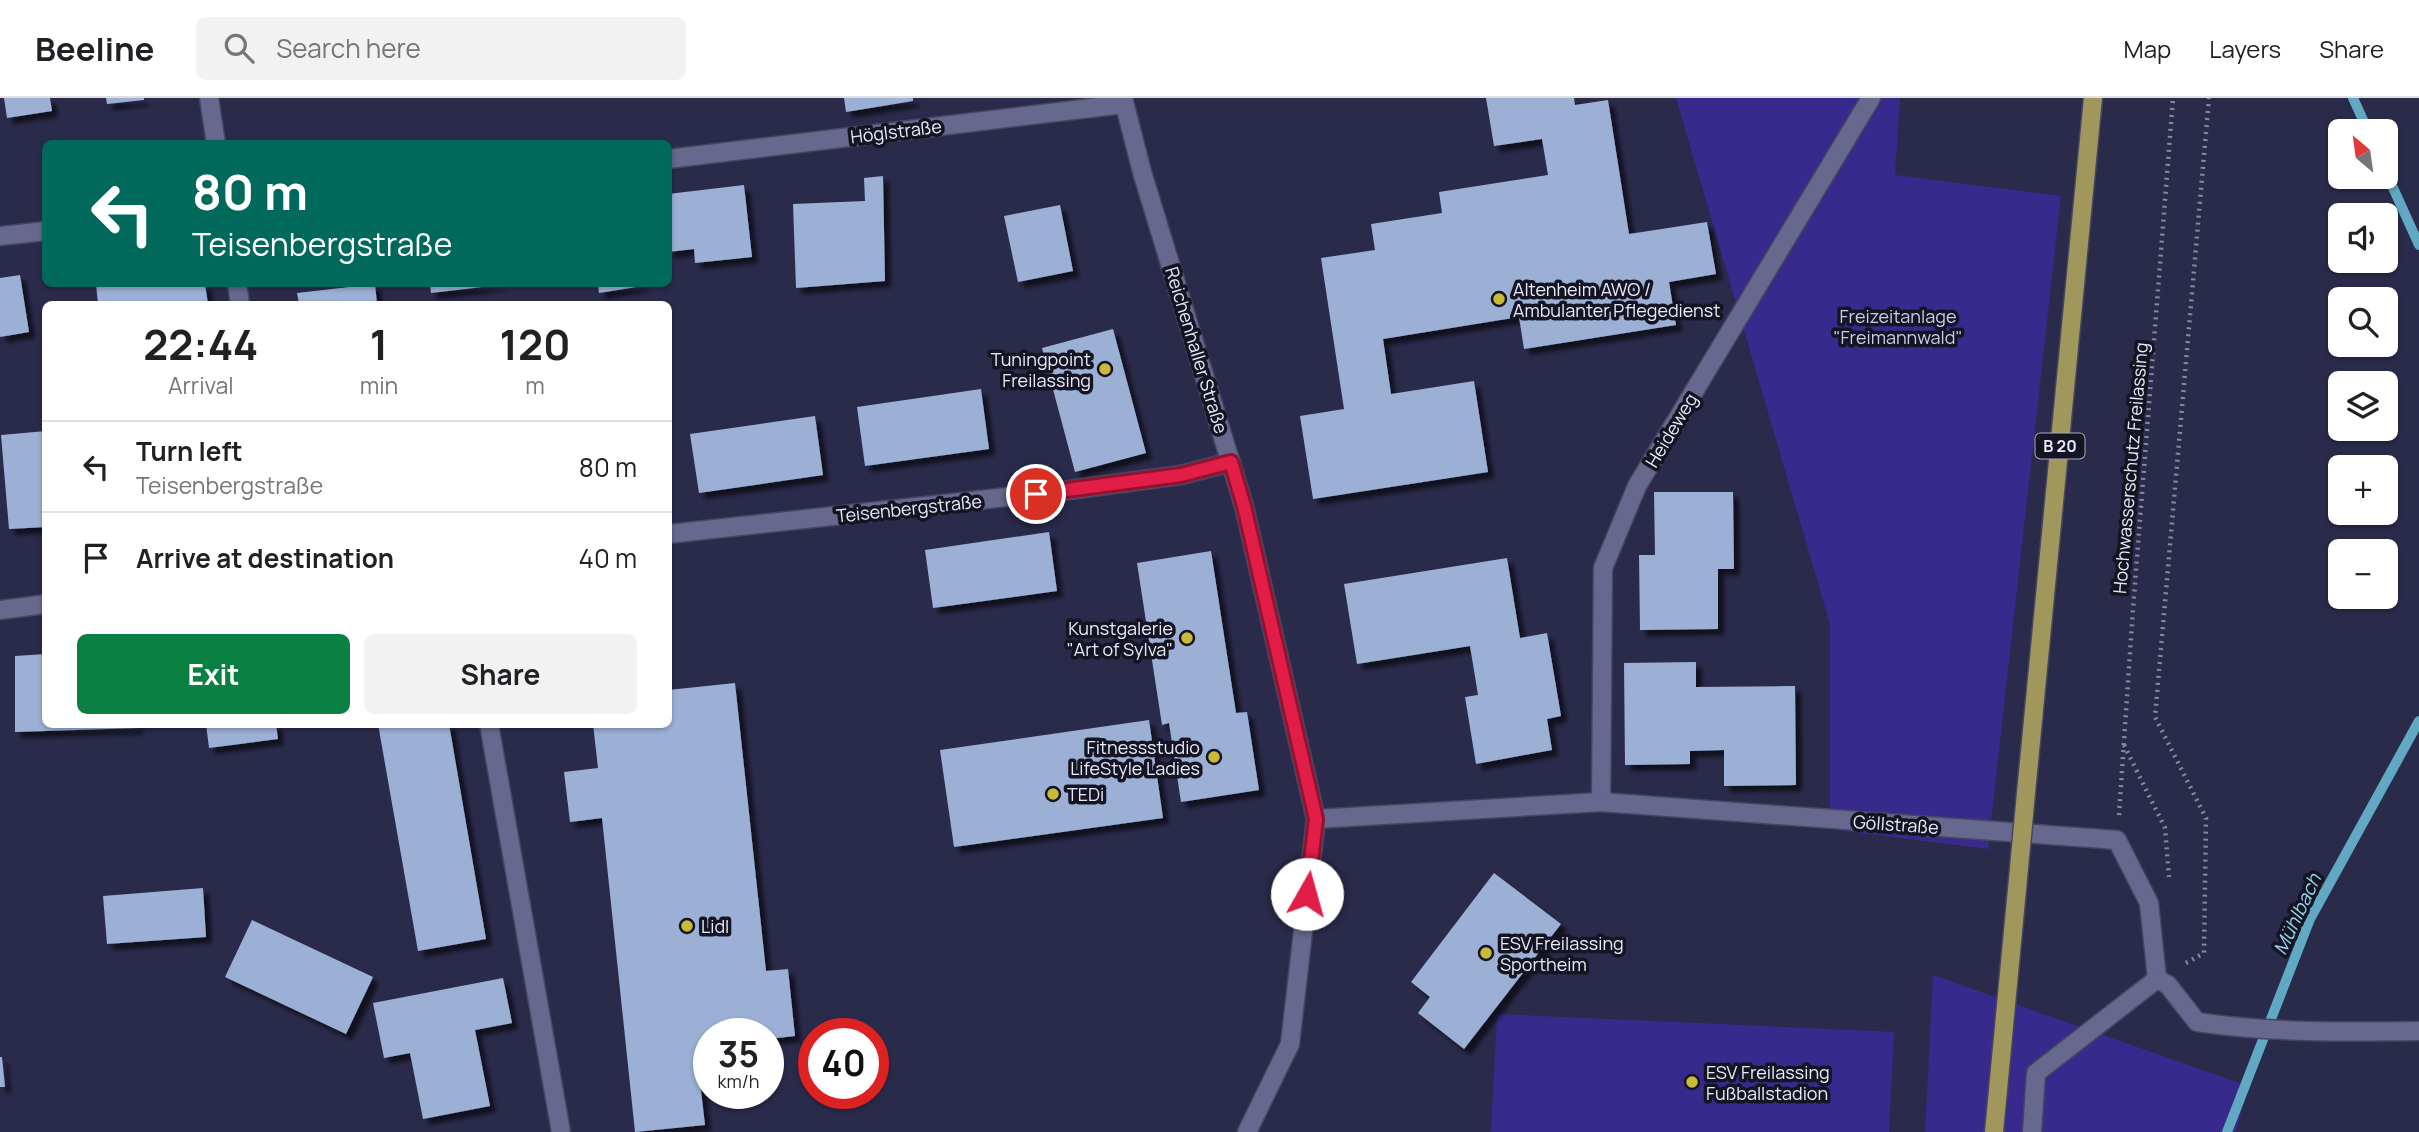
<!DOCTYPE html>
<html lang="en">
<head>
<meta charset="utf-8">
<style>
  body { margin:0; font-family:Manrope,sans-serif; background:#f2f2f2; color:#202124; height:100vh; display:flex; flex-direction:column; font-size:26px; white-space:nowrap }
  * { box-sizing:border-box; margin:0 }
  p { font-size:23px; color:#757577 }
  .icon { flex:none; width:38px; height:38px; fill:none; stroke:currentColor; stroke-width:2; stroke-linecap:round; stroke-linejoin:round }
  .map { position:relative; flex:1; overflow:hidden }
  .drawer { position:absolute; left:42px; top:203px; width:630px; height:427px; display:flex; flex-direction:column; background:#fff; border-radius:10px; box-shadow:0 2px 5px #0004 }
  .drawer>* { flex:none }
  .hud { position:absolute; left:42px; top:42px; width:630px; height:147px; border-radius:10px; box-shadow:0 2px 5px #0004; background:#00695c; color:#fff; overflow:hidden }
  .needle { width:46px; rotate:331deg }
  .buttons { position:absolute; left:2328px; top:21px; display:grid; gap:14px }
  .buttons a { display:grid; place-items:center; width:70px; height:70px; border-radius:10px; background:#fff; box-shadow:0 2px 5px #0004; font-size:35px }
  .speed { position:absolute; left:693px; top:920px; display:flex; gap:14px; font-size:35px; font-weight:700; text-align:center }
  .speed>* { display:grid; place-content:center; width:91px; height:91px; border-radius:50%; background:#fff; box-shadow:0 2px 5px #0004; line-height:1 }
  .speed small { font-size:18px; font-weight:400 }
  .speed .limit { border:10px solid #d22; background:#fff; color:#111 }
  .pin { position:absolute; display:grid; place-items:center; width:60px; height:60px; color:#fff; margin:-30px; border:4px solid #fff; border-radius:50%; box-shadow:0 2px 7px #0007 }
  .me { position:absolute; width:77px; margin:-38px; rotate:7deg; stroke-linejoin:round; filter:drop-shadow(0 0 5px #0008) }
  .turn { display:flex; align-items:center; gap:24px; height:147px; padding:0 35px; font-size:32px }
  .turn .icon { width:91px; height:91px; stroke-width:2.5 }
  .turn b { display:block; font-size:49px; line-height:60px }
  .eta { display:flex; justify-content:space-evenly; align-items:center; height:119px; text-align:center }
  .eta b { font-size:42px; font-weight:700; line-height:49px }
  .primary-button { display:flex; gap:14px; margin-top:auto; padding:14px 35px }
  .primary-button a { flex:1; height:80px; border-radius:10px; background:#0b8043; color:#fff; font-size:28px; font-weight:700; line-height:80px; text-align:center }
  .primary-button a+a { background:#f2f2f2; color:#202124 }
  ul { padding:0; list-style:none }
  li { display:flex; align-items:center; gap:21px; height:91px; padding:0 35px; border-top:2px solid #e0e0e0 }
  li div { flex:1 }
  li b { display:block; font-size:26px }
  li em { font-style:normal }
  header { display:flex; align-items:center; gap:42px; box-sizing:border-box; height:98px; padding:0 35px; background:#fff; border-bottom:2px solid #e0e0e0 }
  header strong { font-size:33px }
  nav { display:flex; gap:38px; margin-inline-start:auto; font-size:24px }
  .search { width:490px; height:63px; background:#f2f2f2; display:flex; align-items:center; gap:18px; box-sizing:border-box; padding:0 24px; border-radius:10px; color:#757577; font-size:26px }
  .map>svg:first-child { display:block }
  .green { fill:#382a8d }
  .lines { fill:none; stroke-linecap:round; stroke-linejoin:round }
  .stream { stroke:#61a8c2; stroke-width:10 }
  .building { fill:#9cb0d6; filter:url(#shadow) }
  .service-casing { stroke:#464561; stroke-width:21 }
  .minor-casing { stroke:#464561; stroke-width:21 }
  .tertiary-casing { stroke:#464561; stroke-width:21 }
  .primary-casing { stroke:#464561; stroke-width:21 }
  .path { stroke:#8888a2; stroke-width:4.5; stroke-dasharray:2 5; stroke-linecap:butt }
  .service { stroke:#66688d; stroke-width:18 }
  .minor { stroke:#66688d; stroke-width:18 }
  .tertiary { stroke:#66688d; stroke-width:18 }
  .primary { stroke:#a0975c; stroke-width:18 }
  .primary-bridge-casing { stroke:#464561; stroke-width:21; stroke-linecap:butt }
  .primary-bridge { stroke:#a0975c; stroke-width:18 }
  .route-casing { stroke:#92132f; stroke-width:18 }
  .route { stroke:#e11d48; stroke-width:12 }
  .poi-dot { fill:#caba3a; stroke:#141423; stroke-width:2.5 }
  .labels { text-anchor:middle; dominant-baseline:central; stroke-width:7; stroke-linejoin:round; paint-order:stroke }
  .shield { fill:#141423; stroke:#a9aabb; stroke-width:2 }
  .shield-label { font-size:16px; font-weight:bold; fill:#e9eafc }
  .street-label { font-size:18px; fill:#e9eafc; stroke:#141423 }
  .poi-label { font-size:18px; fill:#e9eafc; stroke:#141423; text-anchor:start }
  .park-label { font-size:18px; fill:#cacce9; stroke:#141423 }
  .water-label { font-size:19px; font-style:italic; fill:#92d8f0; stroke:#141423 }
</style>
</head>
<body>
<header>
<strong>Beeline</strong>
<div class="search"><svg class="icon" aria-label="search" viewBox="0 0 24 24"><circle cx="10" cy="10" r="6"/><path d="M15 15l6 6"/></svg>Search here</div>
<nav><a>Map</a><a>Layers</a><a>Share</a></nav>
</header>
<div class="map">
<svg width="2419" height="1034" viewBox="0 0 2419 1034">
  <defs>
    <filter id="shadow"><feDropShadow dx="6" dy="6" stdDeviation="2" flood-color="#0009"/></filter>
  </defs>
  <rect width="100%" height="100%" fill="#2a2a4b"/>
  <g class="green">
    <path d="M 1676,0 L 1900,0 L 1895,77 L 2061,98 L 1988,751 L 1830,731 L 1830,526 Z"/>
    <path d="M 1933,877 L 2248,988 L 2236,1034 L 1925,1034 Z"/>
    <path d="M 1497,916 L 1894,934 L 1889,1034 L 1491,1034 Z"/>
  </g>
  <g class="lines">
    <g class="stream">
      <path d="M 2353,0 L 2368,33"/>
      <path d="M 2385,72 L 2419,147"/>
      <path d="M 2227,1034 L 2310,821 L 2419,623"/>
    </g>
  </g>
  <g class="building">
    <path d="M 4,0 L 50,0 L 52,13 L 7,20 Z"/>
    <path d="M 106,0 L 144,0 L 144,2 L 107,6 Z"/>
    <path d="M 844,0 L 913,0 L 913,3 L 846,14 Z"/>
    <path d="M 1486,0 L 1574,0 L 1575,7 L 1608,2 L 1629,136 L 1707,124 L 1716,176 L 1669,184 L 1676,227 L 1524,251 L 1519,219 L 1383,241 L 1391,296 L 1474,283 L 1488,374 L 1313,401 L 1300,318 L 1344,311 L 1321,160 L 1375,152 L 1371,126 L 1442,115 L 1439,94 L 1548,77 L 1542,41 L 1494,48 Z"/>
    <path d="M 883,78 L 885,183 L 796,190 L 793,106 L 865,103 L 864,80 Z"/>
    <path d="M 744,87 L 752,159 L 695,165 L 694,151 L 668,154 L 668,96 Z"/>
    <path d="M 1060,107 L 1073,173 L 1018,184 L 1004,118 Z"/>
    <path d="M 20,177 L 29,234 L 0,239 L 0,180 Z"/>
    <path d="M 96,186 L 205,186 L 208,206 L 98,206 Z"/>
    <path d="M 375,186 L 377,206 L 299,206 L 297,195 Z"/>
    <path d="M 430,186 L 499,186 L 500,187 L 431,195 Z"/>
    <path d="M 598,186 L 642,186 L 643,188 L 599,195 Z"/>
    <path d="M 1113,231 L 1146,355 L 1075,374 L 1042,250 Z"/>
    <path d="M 981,291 L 989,351 L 865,368 L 857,309 Z"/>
    <path d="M 815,318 L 823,377 L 699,395 L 690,336 Z"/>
    <path d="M 46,333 L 46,429 L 9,431 L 1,337 Z"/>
    <path d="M 1654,394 L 1733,394 L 1734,471 L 1718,471 L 1718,531 L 1640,532 L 1639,457 L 1655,457 Z"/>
    <path d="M 1049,434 L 1057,493 L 933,510 L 925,452 Z"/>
    <path d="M 1211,453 L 1236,615 L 1247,614 L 1259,692 L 1181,704 L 1169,625 L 1162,627 L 1137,465 Z"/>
    <path d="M 1507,460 L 1520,540 L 1547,535 L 1561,618 L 1547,621 L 1552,652 L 1476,666 L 1465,599 L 1478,597 L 1470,548 L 1357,566 L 1344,486 Z"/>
    <path d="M 46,556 L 46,626 L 138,626 L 138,630 L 15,634 L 15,558 Z"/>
    <path d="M 1696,564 L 1696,589 L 1795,588 L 1796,687 L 1724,688 L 1724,652 L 1690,653 L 1690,666 L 1625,667 L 1624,565 Z"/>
    <path d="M 735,585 L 766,873 L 788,871 L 795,938 L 768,941 L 768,936 L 709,936 L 709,948 L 696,949 L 705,1027 L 635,1034 L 602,720 L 570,724 L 564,674 L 598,670 L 593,626 L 668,626 L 668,592 Z"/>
    <path d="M 1149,622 L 1163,720 L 954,749 L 940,652 Z"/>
    <path d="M 206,626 L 276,626 L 278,641 L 209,650 Z"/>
    <path d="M 378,626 L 449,626 L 486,841 L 418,853 Z"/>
    <path d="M 1494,775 L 1561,826 L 1464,951 L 1418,915 L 1430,899 L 1411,884 Z"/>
    <path d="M 203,790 L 206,839 L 107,846 L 103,798 Z"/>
    <path d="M 252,822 L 373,879 L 346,936 L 225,879 Z"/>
    <path d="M 503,880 L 512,925 L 475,932 L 490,1008 L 423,1021 L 410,955 L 384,960 L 373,905 Z"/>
    <path d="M 0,959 L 2,959 L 5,989 L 0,989 Z"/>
  </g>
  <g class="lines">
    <g class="service-casing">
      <path id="service" d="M 489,626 L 561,1034"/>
    </g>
    <g class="minor-casing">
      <g id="minor">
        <path d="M 209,0 L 216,46"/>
        <path d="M 668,61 L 1124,6"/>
        <path d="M 0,138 L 46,133"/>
        <path d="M 237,186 L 240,206"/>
        <path d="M 668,436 L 1062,393 L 1181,377 L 1231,364"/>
        <path d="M 0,512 L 46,506"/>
        <path d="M 1601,704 L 1603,470 L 1637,388 L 1871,0"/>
        <path d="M 1316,721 L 1601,704 L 2117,742 L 2149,805 L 2157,881 L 2036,975 L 2032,1034"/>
        <path d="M 2157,881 L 2168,887 L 2197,924 C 2271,935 2345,934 2419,933"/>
      </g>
    </g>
    <g class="tertiary-casing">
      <path id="tertiary" d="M 1123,0 L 1142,74 L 1244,408 L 1316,721 L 1290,946 L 1247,1034"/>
    </g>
    <g class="primary-casing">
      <g id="primary">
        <path d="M 2026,695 L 2093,0"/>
        <path d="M 1994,1034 L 2019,770"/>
      </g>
    </g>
    <g class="path">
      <path d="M 2124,647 L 2165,730 L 2169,779"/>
      <path d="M 2119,717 L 2133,511 L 2173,0"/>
      <path d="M 2186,865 L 2204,855 L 2206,720 L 2155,619 L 2209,0"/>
    </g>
    <use href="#service" class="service"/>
    <use href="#minor" class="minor"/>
    <use href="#tertiary" class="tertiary"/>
    <use href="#primary" class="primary"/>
    <g class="primary-bridge-casing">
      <path id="primary-bridge" d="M 2019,770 L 2026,695"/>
    </g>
    <use href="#primary-bridge" class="primary-bridge"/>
  </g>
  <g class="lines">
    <g class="route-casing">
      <path id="route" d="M 1036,396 L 1181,377 L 1231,364 L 1244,408 L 1316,721 L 1307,796"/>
    </g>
    <use href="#route" class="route"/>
  </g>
  <g class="poi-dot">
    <circle cx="1499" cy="201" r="7"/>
    <circle cx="1105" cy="271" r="7"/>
    <circle cx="1187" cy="540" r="7"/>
    <circle cx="1214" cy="659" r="7"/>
    <circle cx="1053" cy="696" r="7"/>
    <circle cx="687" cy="828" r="7"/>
    <circle cx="1486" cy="855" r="7"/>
    <circle cx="1692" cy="984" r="7"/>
  </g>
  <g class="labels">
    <rect class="shield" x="2035.5" y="335.5" width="49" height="25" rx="5"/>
    <g class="shield-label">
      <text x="2060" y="348">B 20</text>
    </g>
    <g class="street-label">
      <text transform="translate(896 33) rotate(-7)">Höglstraße</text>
      <text transform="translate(1197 252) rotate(73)">Reichenhaller Straße</text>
      <text transform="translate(1671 332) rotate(-59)">Heideweg</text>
      <text transform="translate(2130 370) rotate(-85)">Hochwasserschutz Freilassing</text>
      <text transform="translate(909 410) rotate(-6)">Teisenbergstraße</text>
      <text transform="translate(1896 726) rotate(4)">Göllstraße</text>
    </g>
    <g class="poi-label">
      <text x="1513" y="191">Altenheim AWO /<tspan x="1513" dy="21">Ambulanter Pflegedienst</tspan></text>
      <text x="1091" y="261" text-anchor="end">Tuningpoint<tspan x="1091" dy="21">Freilassing</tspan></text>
      <text x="1173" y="530" text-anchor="end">Kunstgalerie<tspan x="1173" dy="21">"Art of Sylva"</tspan></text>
      <text x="1200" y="649" text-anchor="end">Fitnessstudio<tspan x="1200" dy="21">LifeStyle Ladies</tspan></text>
      <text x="1067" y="696">TEDi</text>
      <text x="701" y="828">Lidl</text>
      <text x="1500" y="845">ESV Freilassing<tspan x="1500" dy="21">Sportheim</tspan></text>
      <text x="1706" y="974">ESV Freilassing<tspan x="1706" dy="21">Fußballstadion</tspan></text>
    </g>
    <g class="park-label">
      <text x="1898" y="218">Freizeitanlage<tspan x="1898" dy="21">"Freimannwald"</tspan></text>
    </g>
    <g class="water-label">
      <text transform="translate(2297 816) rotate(-65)">Mühlbach</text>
    </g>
  </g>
</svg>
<div class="buttons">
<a><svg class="needle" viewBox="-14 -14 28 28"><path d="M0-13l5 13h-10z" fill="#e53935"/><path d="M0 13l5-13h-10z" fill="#757577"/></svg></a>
<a><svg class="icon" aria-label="sound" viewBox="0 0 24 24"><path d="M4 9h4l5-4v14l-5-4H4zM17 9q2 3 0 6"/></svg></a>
<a><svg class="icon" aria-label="search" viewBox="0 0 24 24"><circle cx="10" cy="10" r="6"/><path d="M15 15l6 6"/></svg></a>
<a><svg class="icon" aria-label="layers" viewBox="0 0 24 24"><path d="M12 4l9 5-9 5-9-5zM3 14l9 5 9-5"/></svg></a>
<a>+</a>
<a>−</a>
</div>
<div class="speed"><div>35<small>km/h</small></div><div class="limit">40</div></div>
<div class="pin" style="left:1036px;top:396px;background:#d93025"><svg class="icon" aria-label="arrive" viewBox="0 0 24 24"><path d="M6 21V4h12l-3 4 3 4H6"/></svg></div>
<svg class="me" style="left:1307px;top:796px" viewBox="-20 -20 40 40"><circle r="19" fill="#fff"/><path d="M0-13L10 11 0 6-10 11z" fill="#e11d48"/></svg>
<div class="hud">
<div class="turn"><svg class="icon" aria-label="left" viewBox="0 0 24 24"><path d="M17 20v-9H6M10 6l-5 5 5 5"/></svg><div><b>80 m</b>Teisenbergstraße</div></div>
</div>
<section class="drawer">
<div class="eta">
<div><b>22:44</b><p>Arrival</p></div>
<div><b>1</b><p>min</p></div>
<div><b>120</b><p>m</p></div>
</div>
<ul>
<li><svg class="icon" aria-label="left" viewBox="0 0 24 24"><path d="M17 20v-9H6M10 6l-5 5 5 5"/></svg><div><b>Turn left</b><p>Teisenbergstraße</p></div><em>80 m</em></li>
<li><svg class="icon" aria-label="arrive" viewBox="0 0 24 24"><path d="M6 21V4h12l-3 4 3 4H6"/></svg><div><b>Arrive at destination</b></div><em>40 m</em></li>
</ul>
<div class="primary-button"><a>Exit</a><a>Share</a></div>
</section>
</div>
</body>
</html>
